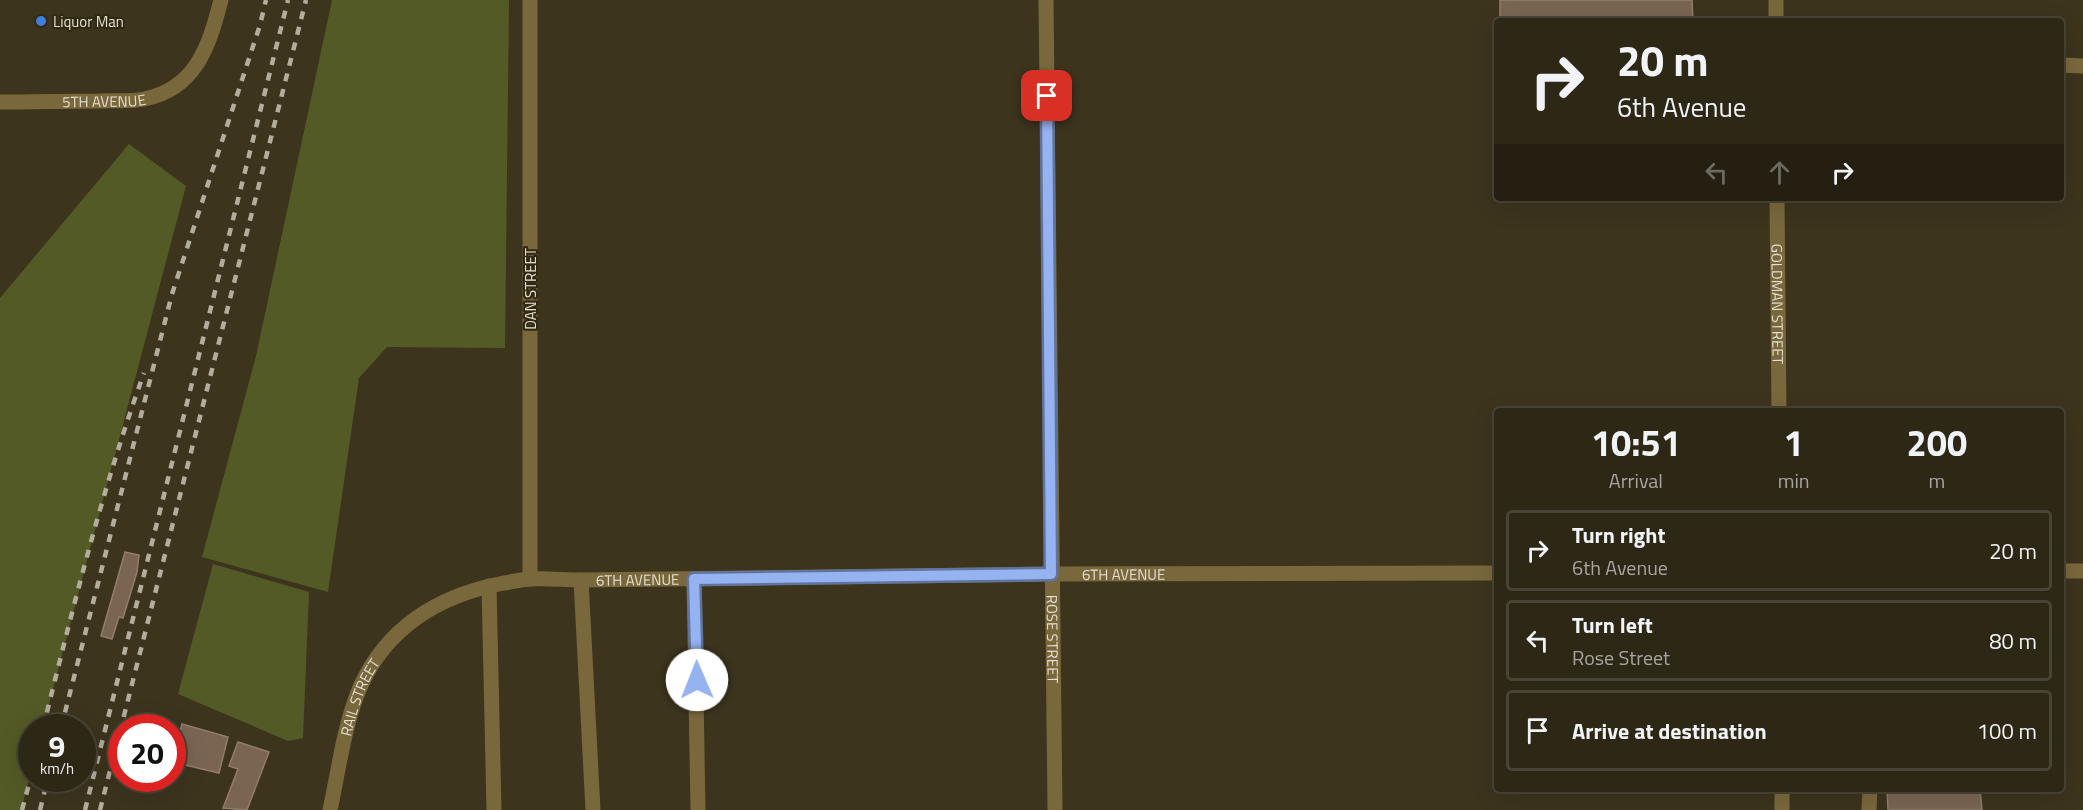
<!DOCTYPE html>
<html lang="en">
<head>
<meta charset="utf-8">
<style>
  body { margin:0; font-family:"Titillium Web",sans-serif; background:#352f1f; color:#f1f3f6; height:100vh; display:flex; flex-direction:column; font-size:22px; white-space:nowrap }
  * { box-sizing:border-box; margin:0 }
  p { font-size:20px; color:#a7a5a1 }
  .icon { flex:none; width:33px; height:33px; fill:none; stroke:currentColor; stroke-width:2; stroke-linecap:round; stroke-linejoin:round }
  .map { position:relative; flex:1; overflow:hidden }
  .side { position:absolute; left:1494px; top:408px; width:570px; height:384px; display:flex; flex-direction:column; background:#2d2716; border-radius:6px; box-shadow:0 6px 24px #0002,0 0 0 2px #484435 }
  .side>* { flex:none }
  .top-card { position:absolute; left:1494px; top:18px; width:570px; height:183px; border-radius:6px; box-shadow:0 6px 24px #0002,0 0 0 2px #484435; background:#2d2716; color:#f1f3f6; overflow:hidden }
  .speed { position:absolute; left:18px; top:714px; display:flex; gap:12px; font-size:30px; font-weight:700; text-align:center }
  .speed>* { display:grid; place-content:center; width:78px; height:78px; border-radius:50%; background:#2d2716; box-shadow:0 6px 24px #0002,0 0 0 2px #484435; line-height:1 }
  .speed small { font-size:15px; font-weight:400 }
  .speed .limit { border:9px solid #d22; background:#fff; color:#111 }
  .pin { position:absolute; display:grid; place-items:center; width:51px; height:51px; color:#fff; margin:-26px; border-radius:12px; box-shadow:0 3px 9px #0006 }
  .me { position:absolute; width:66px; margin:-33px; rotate:359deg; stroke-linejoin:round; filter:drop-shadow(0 0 4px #0008) }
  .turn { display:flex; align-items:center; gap:21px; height:126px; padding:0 24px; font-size:27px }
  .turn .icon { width:78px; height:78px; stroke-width:2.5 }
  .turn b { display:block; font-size:42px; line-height:51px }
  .lanes { display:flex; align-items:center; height:57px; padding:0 24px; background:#0003; justify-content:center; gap:30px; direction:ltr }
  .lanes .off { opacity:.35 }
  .eta { display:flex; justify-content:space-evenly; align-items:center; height:102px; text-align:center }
  .eta b { font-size:36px; font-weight:700; line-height:42px }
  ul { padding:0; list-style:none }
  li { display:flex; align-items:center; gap:18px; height:81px; margin:0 12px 9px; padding:0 12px; border:3px solid #484435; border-radius:6px }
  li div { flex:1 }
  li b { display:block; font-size:22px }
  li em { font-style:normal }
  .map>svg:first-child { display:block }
  .green { fill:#545a26 }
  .building { fill:#7a6553; stroke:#927d6a; stroke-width:1.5 }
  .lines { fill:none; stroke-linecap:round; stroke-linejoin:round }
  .service { stroke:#7a683d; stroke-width:15 }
  .minor { stroke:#7a683d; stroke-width:15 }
  .tertiary { stroke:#7a683d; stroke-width:15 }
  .rail { stroke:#b3ad9e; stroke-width:4.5; stroke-dasharray:8 8; stroke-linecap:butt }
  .route-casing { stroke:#61749d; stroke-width:15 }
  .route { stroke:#95b2f1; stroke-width:10 }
  .shop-dot { fill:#3f7fe0; stroke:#312a13; stroke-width:2 }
  .labels { text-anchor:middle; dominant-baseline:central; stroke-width:4.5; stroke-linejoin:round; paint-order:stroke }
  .poi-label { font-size:15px; fill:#e3ded1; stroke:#312a13; text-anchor:start }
  .street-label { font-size:15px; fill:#e3ded1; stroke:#312a13 }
</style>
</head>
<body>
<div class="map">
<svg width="2083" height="810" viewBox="0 0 2083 810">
  <rect width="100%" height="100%" fill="#3c341d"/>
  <g class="green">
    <path d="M 332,0 L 509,0 L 505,348 L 387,347 L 359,378 L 328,592 L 202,557 L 256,356 Z"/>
    <path d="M 129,144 L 186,186 L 43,727 L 32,728 L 31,771 L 21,810 L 0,810 L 0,298 Z"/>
    <path d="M 213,564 L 309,592 L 303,738 L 288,741 L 178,694 Z"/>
  </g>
  <g class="building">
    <path d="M 1500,0 L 1692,0 L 1693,21 L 1589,21 L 1589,19 L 1500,21 Z"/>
    <path d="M 125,552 L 139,555 L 137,572 L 123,618 L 119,617 L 112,639 L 101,636 Z"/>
    <path d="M 182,724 L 228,737 L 219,773 L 172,762 Z"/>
    <path d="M 238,742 L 269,752 L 247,810 L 223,808 L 238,769 L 229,766 Z"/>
    <path d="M 1887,789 L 1980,789 L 1982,810 L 1888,810 Z"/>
  </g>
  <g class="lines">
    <g class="service">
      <path d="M 2061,65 L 2083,66"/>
      <path d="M 694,579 L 698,810"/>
      <path d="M 581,580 L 593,810"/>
      <path d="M 489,586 L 494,810"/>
      <path d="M 1869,810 L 1870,789"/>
    </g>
    <g class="minor">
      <path id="s1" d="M 1046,0 L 1055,810"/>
      <path id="s2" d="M 0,102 C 33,102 65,101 98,101 C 112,100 129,102 144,99 C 196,89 209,46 221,0"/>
      <path d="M 2061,571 L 2083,571"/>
      <path d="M 530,579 L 530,0"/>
      <path id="s3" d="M 330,810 C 339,769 344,724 361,685 C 389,625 440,595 504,583 C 513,582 522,579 531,579 C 547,578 565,580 581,580 L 1051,574 L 1497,573"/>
    </g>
    <g class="tertiary">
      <path d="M 1776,0 L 1776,21"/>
      <path id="s4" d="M 1777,198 L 1779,411"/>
      <path d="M 1782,789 L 1782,810"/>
    </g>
    <g class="rail">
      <path d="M 43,728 C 73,608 102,489 144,373"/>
      <path d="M 61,728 L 172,294 L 260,25 L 266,0"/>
      <path d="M 22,810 L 32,773"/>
      <path d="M 40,810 L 48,778"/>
      <path d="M 85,810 L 288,0"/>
      <path d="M 100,810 L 306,0"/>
    </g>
  </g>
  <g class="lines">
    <g class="route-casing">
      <path id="route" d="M 697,680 L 694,579 L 1051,574 L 1047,96"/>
    </g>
    <use href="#route" class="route"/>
  </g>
  <circle class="shop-dot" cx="41" cy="21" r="6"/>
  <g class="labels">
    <g class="poi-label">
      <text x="53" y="21">Liquor Man</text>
    </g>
    <g class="street-label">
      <text stroke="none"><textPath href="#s2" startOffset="104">5TH AVENUE</textPath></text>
      <text transform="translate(530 289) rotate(-90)">DAN STREET</text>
      <text stroke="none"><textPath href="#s4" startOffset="106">GOLDMAN STREET</textPath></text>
      <text stroke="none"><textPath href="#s3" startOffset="932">6TH AVENUE</textPath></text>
      <text stroke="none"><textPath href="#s3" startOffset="446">6TH AVENUE</textPath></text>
      <text stroke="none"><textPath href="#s1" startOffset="639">ROSE STREET</textPath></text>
      <text stroke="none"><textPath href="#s3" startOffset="117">RAIL STREET</textPath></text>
    </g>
  </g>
</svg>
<div class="speed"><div>9<small>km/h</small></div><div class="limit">20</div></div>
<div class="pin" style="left:1047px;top:96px;background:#d93025"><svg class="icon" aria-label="arrive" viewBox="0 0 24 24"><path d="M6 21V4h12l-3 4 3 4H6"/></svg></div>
<svg class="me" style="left:697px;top:680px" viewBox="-20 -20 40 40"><circle r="19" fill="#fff"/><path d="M0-13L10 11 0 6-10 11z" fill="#95b2f1"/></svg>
<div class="top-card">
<div class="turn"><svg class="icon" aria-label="right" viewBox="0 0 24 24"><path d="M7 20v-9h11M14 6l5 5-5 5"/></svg><div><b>20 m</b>6th Avenue</div></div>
<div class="lanes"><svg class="icon off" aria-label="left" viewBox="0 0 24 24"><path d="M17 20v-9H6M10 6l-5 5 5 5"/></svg><svg class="icon off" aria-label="ahead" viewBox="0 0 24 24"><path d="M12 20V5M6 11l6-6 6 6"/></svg><svg class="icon" aria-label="right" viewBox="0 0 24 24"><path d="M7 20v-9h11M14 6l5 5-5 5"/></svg></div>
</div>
<section class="side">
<div class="eta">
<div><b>10:51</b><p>Arrival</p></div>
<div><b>1</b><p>min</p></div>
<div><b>200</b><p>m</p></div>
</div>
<ul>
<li><svg class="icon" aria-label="right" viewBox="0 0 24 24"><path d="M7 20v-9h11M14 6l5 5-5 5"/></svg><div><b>Turn right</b><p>6th Avenue</p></div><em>20 m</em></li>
<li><svg class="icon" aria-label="left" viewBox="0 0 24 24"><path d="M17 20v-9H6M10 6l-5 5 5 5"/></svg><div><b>Turn left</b><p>Rose Street</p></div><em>80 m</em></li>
<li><svg class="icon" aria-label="arrive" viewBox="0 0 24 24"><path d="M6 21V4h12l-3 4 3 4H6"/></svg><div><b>Arrive at destination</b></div><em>100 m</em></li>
</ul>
</section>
</div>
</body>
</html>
